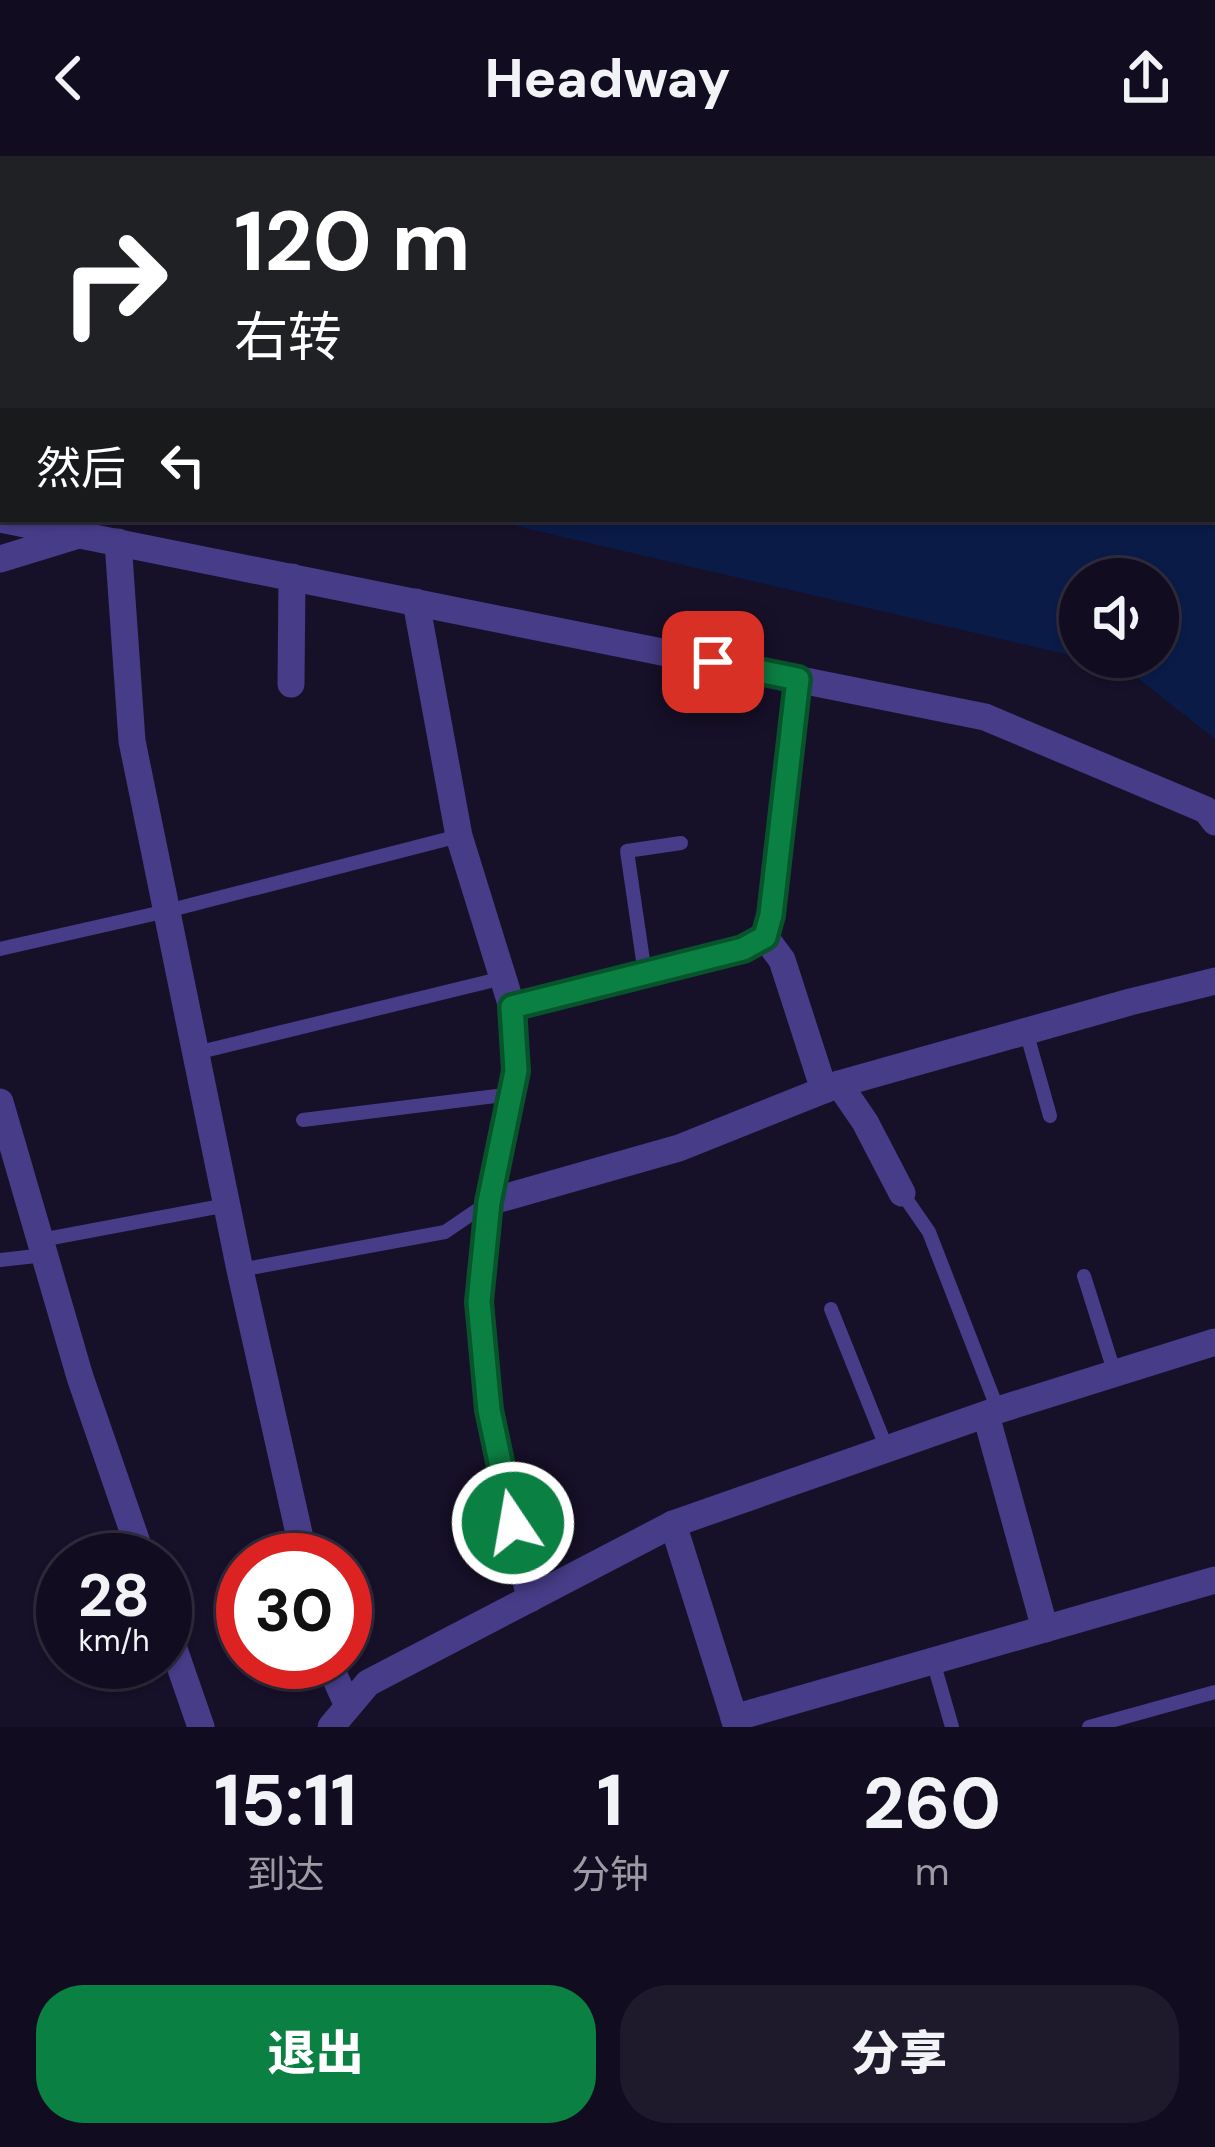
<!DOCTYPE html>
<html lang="zh">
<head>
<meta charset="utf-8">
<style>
  body { margin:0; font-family:"DM Sans","Noto Sans SC",sans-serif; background:#1e1a2c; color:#f1f3f6; height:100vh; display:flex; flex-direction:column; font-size:45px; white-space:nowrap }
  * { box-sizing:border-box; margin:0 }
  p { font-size:39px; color:#9c9ba4 }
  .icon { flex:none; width:66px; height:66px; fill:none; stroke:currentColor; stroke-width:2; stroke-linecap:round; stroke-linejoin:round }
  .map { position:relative; height:1571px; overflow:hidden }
  .details { display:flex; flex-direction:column; background:#110c1f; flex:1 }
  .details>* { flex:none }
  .top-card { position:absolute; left:0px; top:0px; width:1215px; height:366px; box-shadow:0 3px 9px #0004,0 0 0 3px #302c3d; background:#202124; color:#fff; overflow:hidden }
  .controls { position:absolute; left:1059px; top:402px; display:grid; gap:24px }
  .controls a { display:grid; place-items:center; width:120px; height:120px; border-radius:50%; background:#110c1f; box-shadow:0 3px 9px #0004,0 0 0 3px #302c3d; font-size:60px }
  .speed { position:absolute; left:36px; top:1377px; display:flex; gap:24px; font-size:60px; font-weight:700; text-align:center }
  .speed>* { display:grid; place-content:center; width:156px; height:156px; border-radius:50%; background:#110c1f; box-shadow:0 3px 9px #0004,0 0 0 3px #302c3d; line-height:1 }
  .speed small { font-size:30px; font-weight:400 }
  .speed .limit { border:18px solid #d22; background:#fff; color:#111 }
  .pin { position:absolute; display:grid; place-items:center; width:102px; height:102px; color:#fff; margin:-51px; border-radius:24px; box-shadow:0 6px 18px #0006 }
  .me { position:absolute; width:132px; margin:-66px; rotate:348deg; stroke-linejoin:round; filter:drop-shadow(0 0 9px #0008) }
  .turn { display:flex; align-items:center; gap:42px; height:252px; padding:0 36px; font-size:54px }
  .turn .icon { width:156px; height:156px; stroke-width:2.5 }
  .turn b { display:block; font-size:84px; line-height:102px }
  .then { display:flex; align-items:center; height:114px; padding:0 36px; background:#0003; gap:24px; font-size:45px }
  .eta { display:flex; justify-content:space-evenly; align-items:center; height:204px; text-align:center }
  .eta b { font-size:72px; font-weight:800; line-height:84px }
  .button { display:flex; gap:24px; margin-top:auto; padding:24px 36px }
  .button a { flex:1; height:138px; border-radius:48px; background:#0b8043; color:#fff; font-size:48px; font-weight:800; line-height:138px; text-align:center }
  .button a+a { background:#1e1a2c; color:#f1f3f6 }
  header { display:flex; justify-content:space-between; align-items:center; height:156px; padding:0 36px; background:#110c1f; font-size:54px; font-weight:800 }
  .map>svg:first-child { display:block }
  .water { fill:#0b1b48; fill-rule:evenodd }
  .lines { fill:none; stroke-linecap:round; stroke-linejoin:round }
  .lane { stroke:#463c88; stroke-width:14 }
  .street { stroke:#463c88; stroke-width:27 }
  .route-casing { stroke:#07532c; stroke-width:30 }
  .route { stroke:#0b8043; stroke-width:21 }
</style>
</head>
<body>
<header><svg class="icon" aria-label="back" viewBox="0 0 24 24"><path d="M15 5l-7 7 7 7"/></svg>Headway<svg class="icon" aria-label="share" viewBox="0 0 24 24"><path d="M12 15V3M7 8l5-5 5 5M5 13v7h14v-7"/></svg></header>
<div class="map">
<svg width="1215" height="1571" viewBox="0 0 1215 1571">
  <rect width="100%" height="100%" fill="#171029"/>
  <path class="water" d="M 0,0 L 1215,0 L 1215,583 L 1125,512 L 487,363 L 1212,363 L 1212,3 L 3,3 L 3,237 L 0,236 ZM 1158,423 L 1158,501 L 1080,501 L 1080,423 Z"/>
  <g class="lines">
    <g class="lane">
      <path d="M 0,793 L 167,755 L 459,680"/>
      <path d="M 645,818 L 627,695 L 681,687"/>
      <path d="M 1026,875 L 1050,960"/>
      <path d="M 196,897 L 503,822"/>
      <path d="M 303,964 L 512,938"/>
      <path d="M 902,1037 L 929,1076 L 998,1254"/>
      <path d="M 41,1084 L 227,1049"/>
      <path d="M 0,1104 L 45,1099"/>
      <path d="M 240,1114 L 445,1076 L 489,1046"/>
      <path d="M 1084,1120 L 1115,1218"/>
      <path d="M 831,1153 L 887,1293"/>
      <path d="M 933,1505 L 952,1571"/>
      <path d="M 1089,1571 L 1215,1536"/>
    </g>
    <g class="street">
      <path d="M 0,363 L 985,561 L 1206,654 L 1215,666"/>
      <path d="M 118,386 L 132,585 L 240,1114 L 305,1404"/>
      <path d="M 0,403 L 75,380"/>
      <path d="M 416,446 L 459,680 L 512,851 L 516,915 L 489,1046 L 479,1146 L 489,1254 L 530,1443"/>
      <path d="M 291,528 L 292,421"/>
      <path d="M 765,781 L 782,804 L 824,934"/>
      <path d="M 512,851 L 743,793 L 765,781 L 771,759 L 798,523"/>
      <path d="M 839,928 L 865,966 L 902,1037"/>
      <path d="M 0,946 L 80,1221 L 143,1404"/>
      <path d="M 489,1046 L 679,992 L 839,928 L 1130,846 L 1215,825"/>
      <path d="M 986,1259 L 1045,1473"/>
      <path d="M 673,1368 L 737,1571"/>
      <path d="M 165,1467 L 201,1571"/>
      <path d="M 328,1506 L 348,1550"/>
      <path d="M 734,1562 L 1215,1424"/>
      <path d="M 331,1571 L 368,1527 L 673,1368 L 998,1254 L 1215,1186"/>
    </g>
  </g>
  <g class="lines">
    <g class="route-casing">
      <path id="route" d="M 513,1367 L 489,1254 L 479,1146 L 489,1046 L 516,915 L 512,851 L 743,793 L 765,781 L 771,759 L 798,523 L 713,506"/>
    </g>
    <use href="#route" class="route"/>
  </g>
</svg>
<div class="controls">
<a><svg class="icon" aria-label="sound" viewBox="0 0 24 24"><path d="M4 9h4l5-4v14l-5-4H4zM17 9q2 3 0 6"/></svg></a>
</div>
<div class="speed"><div>28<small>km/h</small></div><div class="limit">30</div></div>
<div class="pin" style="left:713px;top:506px;background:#d93025"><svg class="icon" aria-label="arrive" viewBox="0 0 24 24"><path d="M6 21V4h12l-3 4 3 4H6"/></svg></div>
<svg class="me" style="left:513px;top:1367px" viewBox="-20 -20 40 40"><circle r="17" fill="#0b8043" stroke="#fff" stroke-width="3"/><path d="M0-11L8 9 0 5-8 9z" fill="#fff"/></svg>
<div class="top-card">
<div class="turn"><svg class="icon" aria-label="right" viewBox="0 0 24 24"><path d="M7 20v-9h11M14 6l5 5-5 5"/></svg><div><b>120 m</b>右转</div></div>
<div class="then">然后<svg class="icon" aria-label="left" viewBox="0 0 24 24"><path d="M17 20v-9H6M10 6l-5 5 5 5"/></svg></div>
</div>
</div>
<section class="details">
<div class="eta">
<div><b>15:11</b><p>到达</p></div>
<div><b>1</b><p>分钟</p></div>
<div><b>260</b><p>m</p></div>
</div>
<div class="button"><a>退出</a><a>分享</a></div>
</section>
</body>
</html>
